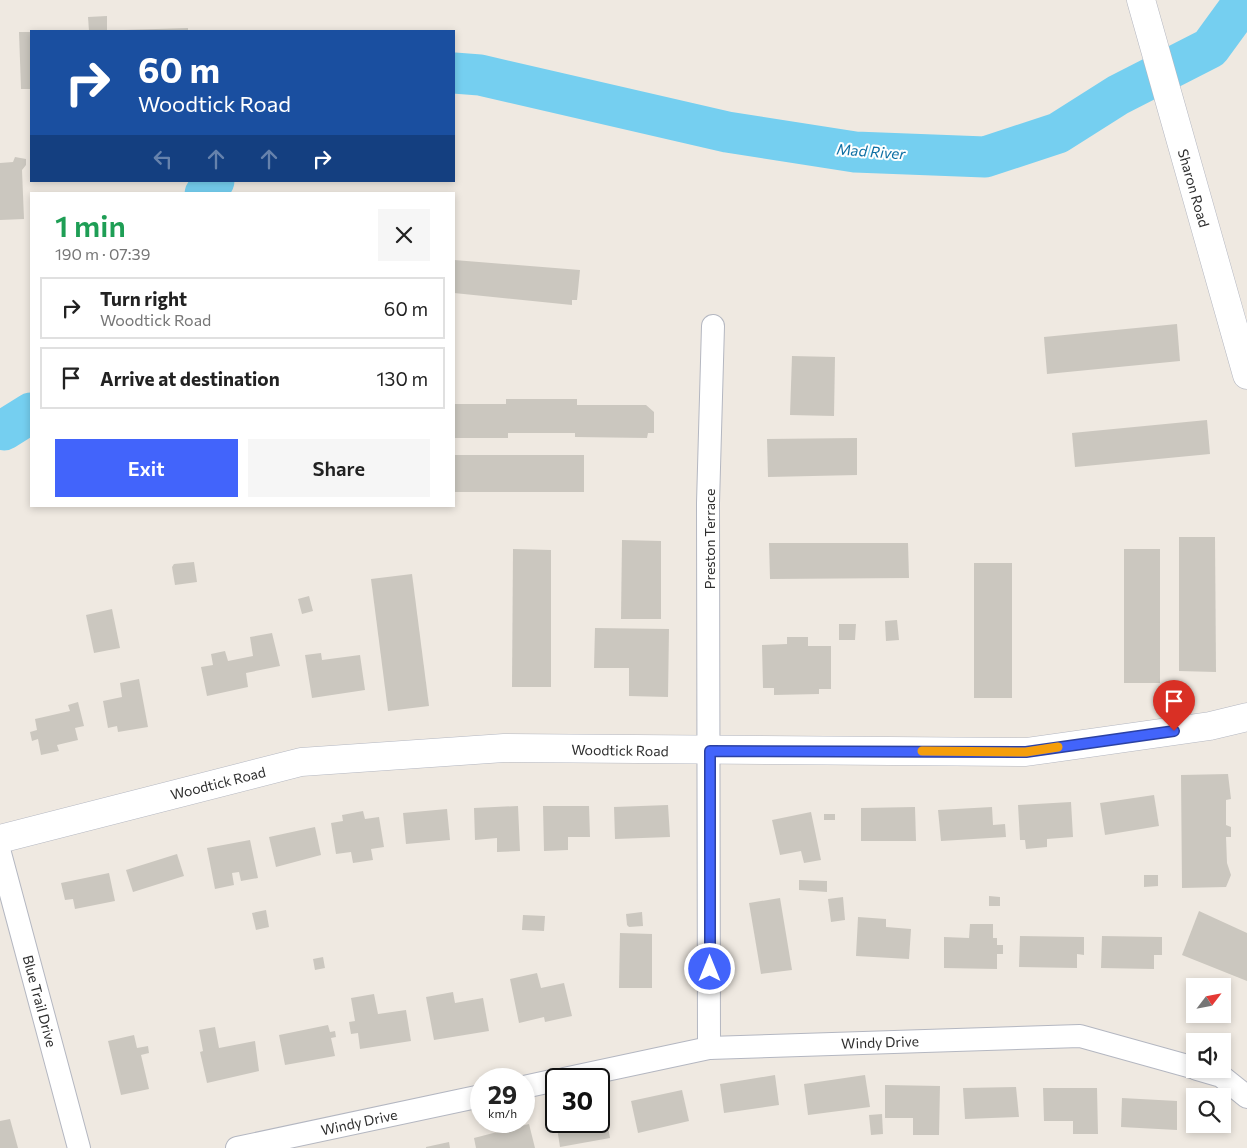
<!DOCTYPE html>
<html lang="en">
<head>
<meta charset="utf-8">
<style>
  body { margin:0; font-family:Commissioner,sans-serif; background:#f6f6f6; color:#222; height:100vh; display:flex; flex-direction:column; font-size:19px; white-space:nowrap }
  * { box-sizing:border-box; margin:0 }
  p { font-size:16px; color:#767676 }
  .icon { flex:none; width:28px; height:28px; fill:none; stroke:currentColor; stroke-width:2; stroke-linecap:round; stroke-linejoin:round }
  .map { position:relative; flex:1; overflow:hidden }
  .panel { position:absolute; left:30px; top:192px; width:425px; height:315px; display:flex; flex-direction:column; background:#fff; border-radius:0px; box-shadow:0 2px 8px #0003 }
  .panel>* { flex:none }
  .hud { position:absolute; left:30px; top:30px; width:425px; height:152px; border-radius:0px; box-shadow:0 2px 8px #0003; background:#1a4fa0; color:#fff; overflow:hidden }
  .needle { width:32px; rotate:58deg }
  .controls { position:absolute; left:1186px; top:978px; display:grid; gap:10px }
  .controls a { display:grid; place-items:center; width:45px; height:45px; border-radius:0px; background:#fff; box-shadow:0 2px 8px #0003; font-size:25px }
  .speed { position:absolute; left:470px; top:1068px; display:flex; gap:10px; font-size:25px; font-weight:700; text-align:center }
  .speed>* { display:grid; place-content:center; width:65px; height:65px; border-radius:50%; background:#fff; box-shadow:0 2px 8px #0003; line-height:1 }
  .speed small { font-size:12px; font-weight:400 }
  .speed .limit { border:2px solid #111; border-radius:8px; background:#fff; color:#111 }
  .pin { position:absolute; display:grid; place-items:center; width:42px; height:42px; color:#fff; margin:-51px -21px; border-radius:50% 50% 50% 0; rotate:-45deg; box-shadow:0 0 5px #0007 }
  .pin .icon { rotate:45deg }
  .me { position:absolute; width:55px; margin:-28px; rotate:0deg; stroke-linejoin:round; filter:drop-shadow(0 0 4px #0008) }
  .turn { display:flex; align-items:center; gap:18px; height:105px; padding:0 25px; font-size:22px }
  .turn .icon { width:65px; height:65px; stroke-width:2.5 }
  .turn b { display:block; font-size:35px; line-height:42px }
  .lanes { display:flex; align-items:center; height:48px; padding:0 25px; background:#0003; justify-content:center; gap:25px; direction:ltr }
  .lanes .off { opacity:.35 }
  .round { display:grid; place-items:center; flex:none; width:52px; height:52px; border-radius:0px; background:#f6f6f6 }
  .summary { display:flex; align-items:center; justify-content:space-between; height:85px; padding:0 25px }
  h1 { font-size:30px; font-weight:600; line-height:38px; color:#1e9e55 }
  .cta { display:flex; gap:10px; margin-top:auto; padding:10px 25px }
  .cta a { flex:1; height:58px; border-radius:0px; background:#4264fb; color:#fff; font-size:20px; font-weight:600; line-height:58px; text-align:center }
  .cta a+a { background:#f6f6f6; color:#222 }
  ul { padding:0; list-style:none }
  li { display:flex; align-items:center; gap:15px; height:62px; margin:0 10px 8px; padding:0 15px; border:2px solid #e0e0e0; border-radius:0px }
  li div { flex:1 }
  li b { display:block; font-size:19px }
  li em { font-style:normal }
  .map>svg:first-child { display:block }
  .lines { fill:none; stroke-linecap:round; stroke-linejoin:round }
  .river { stroke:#75cff0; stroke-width:41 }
  .building { fill:#cbc7bf }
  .street-casing { stroke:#b4b7c1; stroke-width:24 }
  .secondary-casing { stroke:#b4b7c1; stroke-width:29 }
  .street { stroke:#fff; stroke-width:22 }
  .secondary { stroke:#fff; stroke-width:28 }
  .route-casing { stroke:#2b41a3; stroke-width:12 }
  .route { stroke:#4264fb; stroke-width:9 }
  .slow { stroke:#f59e0b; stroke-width:9 }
  .labels { text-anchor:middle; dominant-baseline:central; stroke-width:4; stroke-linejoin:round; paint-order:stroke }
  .street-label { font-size:14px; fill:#2e2e2e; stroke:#fff }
  .water-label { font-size:15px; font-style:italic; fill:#0d6fa3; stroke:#fff }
</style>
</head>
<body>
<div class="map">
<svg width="1247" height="1148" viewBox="0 0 1247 1148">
  <rect width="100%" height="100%" fill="#efe9e1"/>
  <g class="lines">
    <g class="river">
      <path d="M 454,73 L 480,75 L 727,132 L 855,152 L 985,157 L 1058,133 L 1118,95 L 1210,48 L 1245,0"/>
      <path d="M 205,194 L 214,181"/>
      <path d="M 0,429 L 4,430 L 31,413"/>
    </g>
  </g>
  <g class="building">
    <path d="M 107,16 L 107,31 L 89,31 L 88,17 Z"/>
    <path d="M 188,28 L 188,31 L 124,31 L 124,30 Z"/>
    <path d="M 19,32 L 31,32 L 31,89 L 21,89 Z"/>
    <path d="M 15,157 L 26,159 L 26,165 L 22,170 L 24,219 L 0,220 L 0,163 L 13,162 Z"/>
    <path d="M 454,260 L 580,270 L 577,300 L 572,300 L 572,305 L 454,293 Z"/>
    <path d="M 1177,324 L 1180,361 L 1047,374 L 1044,337 Z"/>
    <path d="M 792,356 L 835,357 L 834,416 L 790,415 Z"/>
    <path d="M 506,399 L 577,399 L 577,405 L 646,405 L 654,412 L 654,433 L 648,433 L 647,438 L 575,437 L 575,433 L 508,433 L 508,438 L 454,438 L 454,404 L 506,404 Z"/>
    <path d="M 1207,420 L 1210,454 L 1075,467 L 1072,433 Z"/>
    <path d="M 857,438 L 857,475 L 768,477 L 767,439 Z"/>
    <rect x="454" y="455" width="130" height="37"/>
    <path d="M 1179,537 L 1215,537 L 1216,672 L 1179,671 Z"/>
    <path d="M 622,540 L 661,541 L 661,619 L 621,619 Z"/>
    <path d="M 769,543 L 908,543 L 909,578 L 770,579 Z"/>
    <path d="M 513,549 L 551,550 L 551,687 L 512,687 Z"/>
    <rect x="1124" y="549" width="36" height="134"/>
    <path d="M 194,562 L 197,582 L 175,585 L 172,567 L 174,564 Z"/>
    <rect x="974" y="563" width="38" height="135"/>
    <path d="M 412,574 L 429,706 L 388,711 L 371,579 Z"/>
    <path d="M 309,596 L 313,611 L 302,614 L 298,599 Z"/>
    <path d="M 112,609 L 120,648 L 94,653 L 86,615 Z"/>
    <path d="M 897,620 L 899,640 L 886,641 L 885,621 Z"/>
    <path d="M 839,624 L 856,624 L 855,640 L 839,640 Z"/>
    <path d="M 595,628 L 669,629 L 668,697 L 629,696 L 629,668 L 594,668 Z"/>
    <path d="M 272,633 L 280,666 L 246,673 L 248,687 L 207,696 L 201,667 L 213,665 L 211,654 L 225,651 L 228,661 L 253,656 L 250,637 Z"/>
    <path d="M 787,637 L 808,637 L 808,646 L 831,646 L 831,689 L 819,689 L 819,694 L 774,695 L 774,688 L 763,688 L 762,645 L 787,644 Z"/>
    <path d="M 321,653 L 322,660 L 360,655 L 365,690 L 312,698 L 305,655 Z"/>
    <path d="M 139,679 L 148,727 L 118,732 L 117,726 L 108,728 L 103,701 L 122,697 L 120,683 Z"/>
    <path d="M 78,702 L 84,726 L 75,728 L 78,740 L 57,745 L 59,751 L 41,755 L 38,739 L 32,741 L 30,732 L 37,730 L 35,719 L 70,711 L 68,705 Z"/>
    <path d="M 1228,774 L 1231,799 L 1226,800 L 1226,825 L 1231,827 L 1231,837 L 1226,837 L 1227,863 L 1231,875 L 1226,887 L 1182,888 L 1181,775 Z"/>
    <path d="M 1154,795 L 1159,826 L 1105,835 L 1100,803 Z"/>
    <path d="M 1071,802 L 1073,837 L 1047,839 L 1047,847 L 1026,849 L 1025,840 L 1020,840 L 1018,805 Z"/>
    <path d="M 668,805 L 670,837 L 615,839 L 614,807 Z"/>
    <path d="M 518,806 L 520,851 L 497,852 L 497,838 L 475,840 L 474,808 Z"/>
    <path d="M 543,806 L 589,806 L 590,837 L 568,837 L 568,850 L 544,851 Z"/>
    <path d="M 915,807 L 916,841 L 861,841 L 861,808 Z"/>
    <path d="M 992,807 L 993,825 L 1005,824 L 1006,837 L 941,841 L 938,810 Z"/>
    <path d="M 447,809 L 450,840 L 406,844 L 403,813 Z"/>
    <path d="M 363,811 L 365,819 L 379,817 L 384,847 L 371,849 L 373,860 L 353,863 L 351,852 L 336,854 L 331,823 L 343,821 L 342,815 Z"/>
    <path d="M 811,812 L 821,860 L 804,863 L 801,851 L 780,855 L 772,820 Z"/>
    <rect x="824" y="814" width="11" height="6"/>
    <path d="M 315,827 L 321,855 L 276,867 L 269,837 Z"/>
    <path d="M 250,840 L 258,878 L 241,881 L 239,872 L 232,873 L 234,885 L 215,889 L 207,848 Z"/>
    <path d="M 177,854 L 184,876 L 133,892 L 126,870 Z"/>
    <path d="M 109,873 L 115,901 L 75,909 L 73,899 L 65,900 L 61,883 Z"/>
    <path d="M 1144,875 L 1158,875 L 1158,886 L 1144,887 Z"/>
    <path d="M 799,880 L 827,881 L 827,892 L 799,890 Z"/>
    <path d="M 989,896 L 1000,897 L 1000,906 L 989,906 Z"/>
    <path d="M 843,897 L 845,920 L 831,922 L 828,899 Z"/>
    <path d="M 780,898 L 792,970 L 761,974 L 749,903 Z"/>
    <path d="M 266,910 L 269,927 L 256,930 L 252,913 Z"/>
    <path d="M 1199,911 L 1247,933 L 1247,981 L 1182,955 Z"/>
    <path d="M 642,912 L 643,926 L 629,927 L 627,925 L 626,914 Z"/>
    <path d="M 523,915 L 545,916 L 544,931 L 522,930 Z"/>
    <path d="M 858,917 L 886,919 L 886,927 L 911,929 L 909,959 L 856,956 Z"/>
    <path d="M 970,924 L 993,924 L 993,938 L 997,938 L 997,945 L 1003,945 L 1003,954 L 997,954 L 997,969 L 944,968 L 944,937 L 969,938 Z"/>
    <path d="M 620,933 L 652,934 L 652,988 L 619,988 Z"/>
    <path d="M 1020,936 L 1084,937 L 1084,955 L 1077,954 L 1077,968 L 1019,967 Z"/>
    <path d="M 1102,936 L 1162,937 L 1162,955 L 1154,955 L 1154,969 L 1101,968 Z"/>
    <path d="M 323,957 L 325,968 L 315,970 L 313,959 Z"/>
    <path d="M 537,973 L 541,988 L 564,983 L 572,1016 L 545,1022 L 544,1017 L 519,1023 L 510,979 Z"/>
    <path d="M 453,992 L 455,1003 L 483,998 L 489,1031 L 434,1040 L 426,997 Z"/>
    <path d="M 374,994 L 378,1014 L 406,1010 L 411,1041 L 360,1049 L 358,1033 L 351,1034 L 349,1022 L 355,1021 L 351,998 Z"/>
    <path d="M 328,1025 L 330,1032 L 335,1031 L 336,1037 L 331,1038 L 335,1056 L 285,1065 L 279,1035 Z"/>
    <path d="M 215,1027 L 219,1048 L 255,1041 L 259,1071 L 207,1083 L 200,1052 L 203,1051 L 199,1030 Z"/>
    <path d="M 134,1035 L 137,1048 L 148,1046 L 149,1053 L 141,1055 L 149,1089 L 121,1095 L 108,1041 Z"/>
    <path d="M 775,1075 L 779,1105 L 724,1113 L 720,1084 Z"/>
    <path d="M 865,1075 L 870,1107 L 808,1115 L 804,1084 Z"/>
    <path d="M 885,1085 L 940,1086 L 939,1135 L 913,1135 L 913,1118 L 885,1118 Z"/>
    <path d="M 1016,1087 L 1019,1117 L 965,1119 L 963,1088 Z"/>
    <path d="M 1043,1088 L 1097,1088 L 1098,1134 L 1073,1134 L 1073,1121 L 1044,1121 Z"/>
    <path d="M 682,1090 L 689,1121 L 638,1133 L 631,1101 Z"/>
    <path d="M 1122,1098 L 1177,1101 L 1177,1130 L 1121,1127 Z"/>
    <path d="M 604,1105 L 610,1138 L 560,1147 L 556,1121 L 599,1121 L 599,1106 Z"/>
    <path d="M 882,1114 L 883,1134 L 871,1135 L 869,1115 Z"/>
    <path d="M 10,1119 L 18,1148 L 0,1148 L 0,1121 Z"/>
    <path d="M 529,1124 L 535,1148 L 476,1148 L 474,1138 Z"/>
    <path d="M 449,1142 L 450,1148 L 426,1148 L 426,1147 Z"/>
  </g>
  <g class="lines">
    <g class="street-casing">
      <g id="street">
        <path d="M 0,853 L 79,1148"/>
        <path d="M 709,1048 L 708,503 L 713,326"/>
        <path d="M 1197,1069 L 1221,1076 L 1247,1097"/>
        <path d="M 564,1079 L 709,1048 L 1080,1036 L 1195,1068"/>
        <path d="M 524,1087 L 556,1080"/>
        <path d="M 237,1148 L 481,1096"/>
      </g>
    </g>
    <g class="secondary-casing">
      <g id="secondary">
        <path d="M 1141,0 L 1247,375"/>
        <path d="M 0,839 L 301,762 L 504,748 L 1026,752 L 1210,726 L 1247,717"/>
      </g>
    </g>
    <use href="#street" class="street"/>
    <use href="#secondary" class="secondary"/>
  </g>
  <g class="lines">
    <g class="route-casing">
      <path id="route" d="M 710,969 L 710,751 L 1026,752 L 1174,731"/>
    </g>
    <use href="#route" class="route"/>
    <path class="slow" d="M 922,751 L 1026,752 L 1058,747"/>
  </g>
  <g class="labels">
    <g class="street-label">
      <text transform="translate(1194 188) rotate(74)">Sharon Road</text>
      <text transform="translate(709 539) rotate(-90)">Preston Terrace</text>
      <text transform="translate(620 750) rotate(1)">Woodtick Road</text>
      <text transform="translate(218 783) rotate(-14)">Woodtick Road</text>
      <text transform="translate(40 1001) rotate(75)">Blue Trail Drive</text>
      <text transform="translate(880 1042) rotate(-2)">Windy Drive</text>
      <text transform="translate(359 1122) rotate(-12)">Windy Drive</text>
    </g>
    <g class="water-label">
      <text transform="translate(871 151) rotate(4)">Mad River</text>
    </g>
  </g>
</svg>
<div class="controls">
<a><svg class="needle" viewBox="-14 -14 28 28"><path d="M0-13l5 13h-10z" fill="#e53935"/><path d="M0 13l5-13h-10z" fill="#767676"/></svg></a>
<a><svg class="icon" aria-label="sound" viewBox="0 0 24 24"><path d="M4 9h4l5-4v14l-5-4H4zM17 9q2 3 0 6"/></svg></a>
<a><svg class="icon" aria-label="search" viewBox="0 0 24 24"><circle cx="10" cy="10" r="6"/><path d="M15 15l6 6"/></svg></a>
</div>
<div class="speed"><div>29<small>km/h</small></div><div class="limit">30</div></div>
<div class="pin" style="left:1174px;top:731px;background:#d93025"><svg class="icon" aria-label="arrive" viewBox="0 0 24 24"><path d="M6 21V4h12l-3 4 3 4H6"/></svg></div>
<svg class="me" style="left:710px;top:969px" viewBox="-20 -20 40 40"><circle r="17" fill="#4264fb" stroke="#fff" stroke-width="3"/><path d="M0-11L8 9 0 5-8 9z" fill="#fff"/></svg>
<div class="hud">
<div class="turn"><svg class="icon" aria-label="right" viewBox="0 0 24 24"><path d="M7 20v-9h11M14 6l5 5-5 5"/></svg><div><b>60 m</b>Woodtick Road</div></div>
<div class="lanes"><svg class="icon off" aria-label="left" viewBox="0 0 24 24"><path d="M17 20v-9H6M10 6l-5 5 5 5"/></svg><svg class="icon off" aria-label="ahead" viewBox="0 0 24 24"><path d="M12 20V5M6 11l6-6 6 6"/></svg><svg class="icon off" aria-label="ahead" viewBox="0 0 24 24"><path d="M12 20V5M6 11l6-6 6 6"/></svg><svg class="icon" aria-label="right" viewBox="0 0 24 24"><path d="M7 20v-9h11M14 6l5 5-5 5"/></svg></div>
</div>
<section class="panel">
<div class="summary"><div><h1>1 min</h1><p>190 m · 07:39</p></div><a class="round"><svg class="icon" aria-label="close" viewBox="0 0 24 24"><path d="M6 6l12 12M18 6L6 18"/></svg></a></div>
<ul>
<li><svg class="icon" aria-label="right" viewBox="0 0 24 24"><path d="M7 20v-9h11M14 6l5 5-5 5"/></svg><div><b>Turn right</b><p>Woodtick Road</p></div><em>60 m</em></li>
<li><svg class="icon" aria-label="arrive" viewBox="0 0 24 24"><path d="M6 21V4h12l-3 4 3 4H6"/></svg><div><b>Arrive at destination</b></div><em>130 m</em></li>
</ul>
<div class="cta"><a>Exit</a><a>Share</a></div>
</section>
</div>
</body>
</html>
